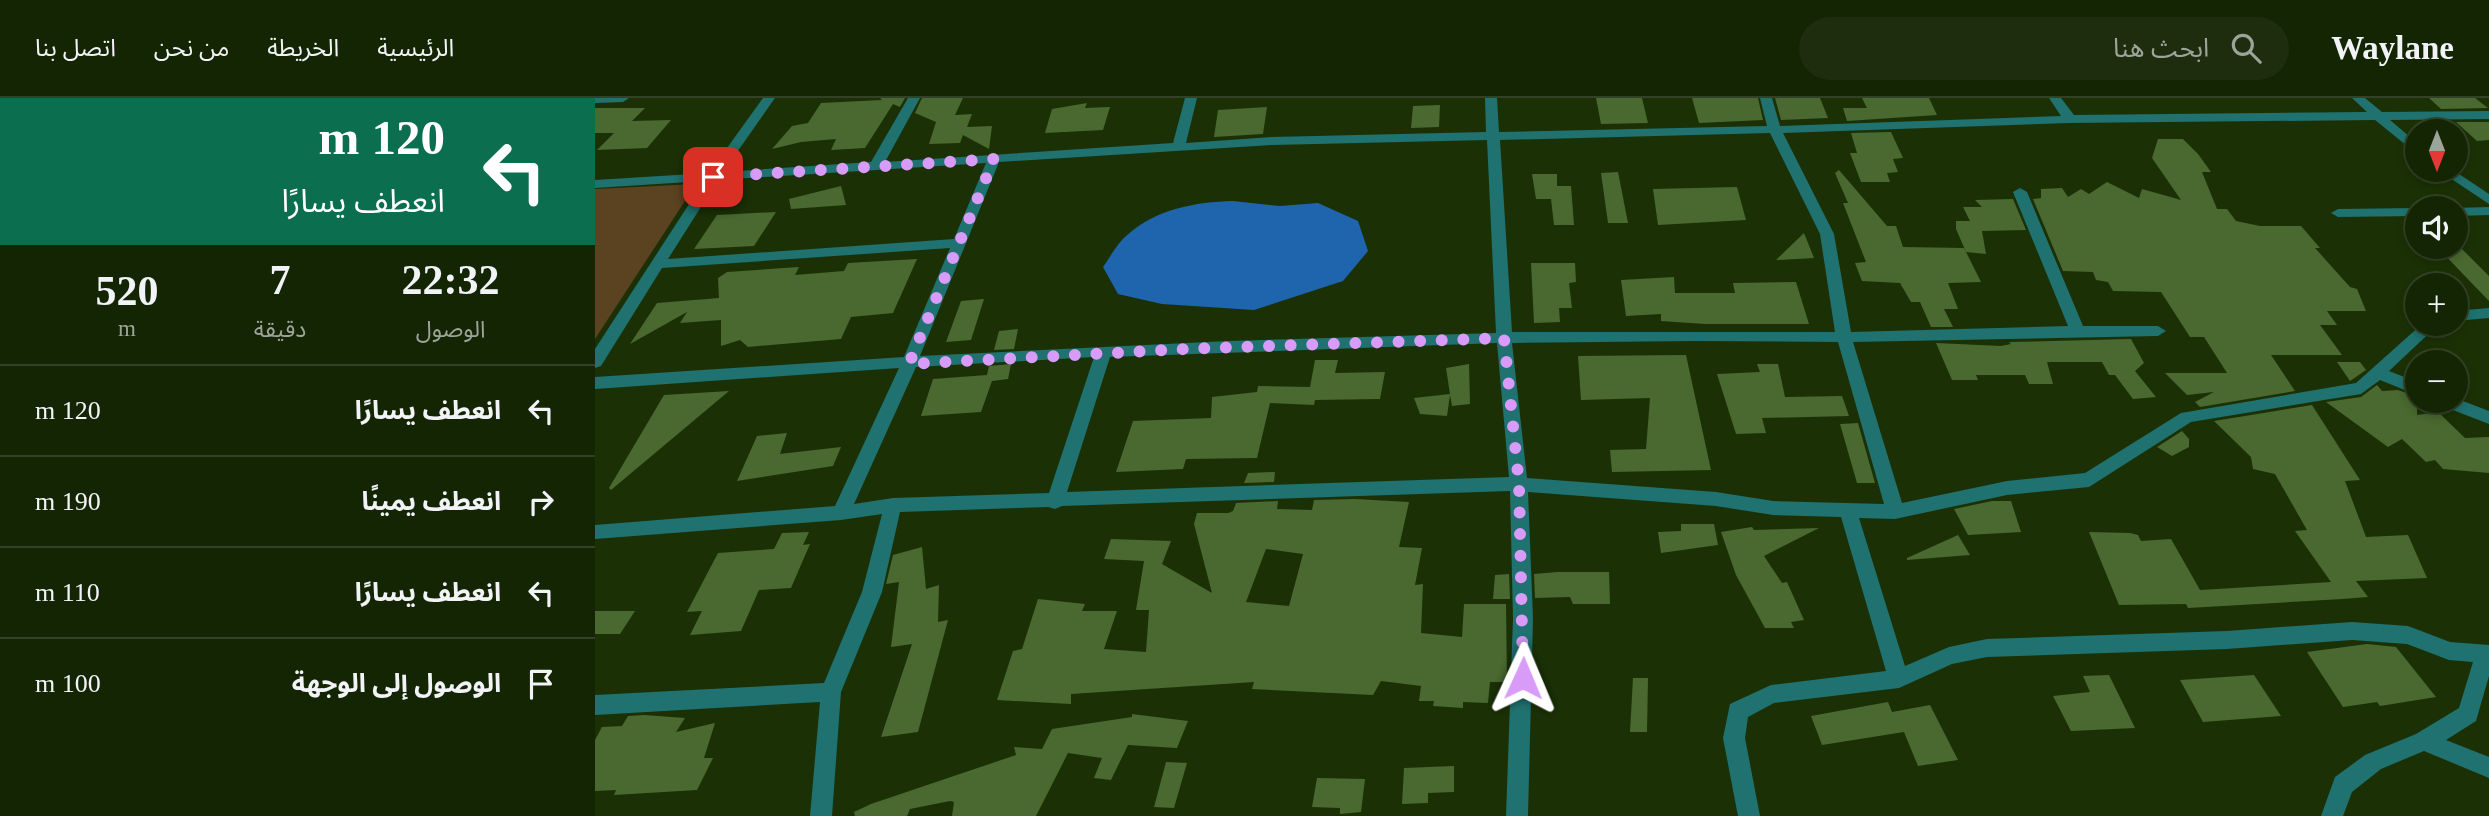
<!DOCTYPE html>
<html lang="ar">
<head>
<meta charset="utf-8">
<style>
  body { margin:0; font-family:"Times New Roman","Noto Sans Arabic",serif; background:#1d2d0e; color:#f1f3f6; direction:rtl; height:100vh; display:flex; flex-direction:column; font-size:26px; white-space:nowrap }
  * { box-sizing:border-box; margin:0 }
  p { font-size:23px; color:#9da59a }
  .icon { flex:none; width:38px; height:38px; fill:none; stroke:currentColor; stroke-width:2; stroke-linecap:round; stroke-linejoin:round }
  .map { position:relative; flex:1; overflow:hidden; direction:ltr }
  .sheet { display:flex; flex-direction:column; background:#142504; width:595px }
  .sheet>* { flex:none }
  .top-card { background:#0b6e4f; color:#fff; overflow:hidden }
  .needle { width:46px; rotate:180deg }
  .fabs { position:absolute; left:1810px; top:21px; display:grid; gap:14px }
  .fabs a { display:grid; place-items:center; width:63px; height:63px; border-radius:50%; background:#142504; box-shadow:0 4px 10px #0003,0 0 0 2px #334226; font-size:35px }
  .pin { position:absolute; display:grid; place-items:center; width:60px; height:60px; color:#fff; margin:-30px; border-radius:14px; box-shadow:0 4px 10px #0006 }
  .me { position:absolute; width:77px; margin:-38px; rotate:1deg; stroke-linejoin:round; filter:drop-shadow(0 0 5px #0008) }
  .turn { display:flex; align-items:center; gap:24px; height:147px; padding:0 35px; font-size:32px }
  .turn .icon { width:91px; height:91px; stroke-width:2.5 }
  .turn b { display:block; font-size:49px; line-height:60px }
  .eta { display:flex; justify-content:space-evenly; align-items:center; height:119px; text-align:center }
  .eta b { font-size:42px; font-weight:800; line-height:49px }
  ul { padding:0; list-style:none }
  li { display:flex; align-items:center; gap:21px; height:91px; padding:0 35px; border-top:2px solid #334226 }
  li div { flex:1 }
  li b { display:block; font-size:26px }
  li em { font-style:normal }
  header { display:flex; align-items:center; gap:42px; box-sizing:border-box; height:98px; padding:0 35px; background:#142504; border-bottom:2px solid #334226 }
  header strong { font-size:33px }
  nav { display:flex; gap:38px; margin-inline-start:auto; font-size:24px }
  .search { width:490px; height:63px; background:#1d2d0e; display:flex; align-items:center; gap:18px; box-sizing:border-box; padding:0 24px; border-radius:38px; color:#9da59a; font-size:26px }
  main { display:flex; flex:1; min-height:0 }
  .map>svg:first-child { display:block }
  .green { fill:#5b4221 }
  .water { fill:#1e65ae }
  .building { fill:#496930; fill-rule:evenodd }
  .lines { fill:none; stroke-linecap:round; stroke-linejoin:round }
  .minor { fill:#1f7270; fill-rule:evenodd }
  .route { stroke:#d89bf8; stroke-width:12; stroke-dasharray:0 21.6 }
</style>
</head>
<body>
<header>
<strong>Waylane</strong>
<div class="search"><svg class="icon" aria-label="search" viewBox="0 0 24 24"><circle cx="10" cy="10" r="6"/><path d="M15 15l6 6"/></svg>ابحث هنا</div>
<nav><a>الرئيسية</a><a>الخريطة</a><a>من نحن</a><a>اتصل بنا</a></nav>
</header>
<main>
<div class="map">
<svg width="1894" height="718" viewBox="0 0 1894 718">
  <rect width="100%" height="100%" fill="#1b3105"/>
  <path class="green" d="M 101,86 L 0,241 L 0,91 Z"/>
  <path class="water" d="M 638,103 L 685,108 L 723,105 L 763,123 L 773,153 L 748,183 L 659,212 L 567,206 L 523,196 L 508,169 C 515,159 522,146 531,138 C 561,111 600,104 638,103 Z"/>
  <g class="building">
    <path d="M 285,0 L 310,0 L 305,9 L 298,6 L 270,50 L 236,52 L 241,41 L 206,44 L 177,51 L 197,28 L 213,25 L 226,5 L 287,2 Z"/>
    <path d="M 327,0 L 368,0 L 360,17 L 377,16 L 372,29 L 397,28 L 394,51 L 368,37 L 365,45 L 334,46 L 341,24 L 320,15 Z"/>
    <path d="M 1001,0 L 1047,0 L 1053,25 L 1006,26 Z"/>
    <path d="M 1097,0 L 1163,0 L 1168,22 L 1104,25 Z"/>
    <path d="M 1180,0 L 1225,0 L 1233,20 L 1186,22 Z"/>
    <path d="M 1267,0 L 1334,0 L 1342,17 L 1252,23 L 1248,10 L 1272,10 Z"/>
    <path d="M 1834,0 L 1880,0 L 1893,10 L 1846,11 Z"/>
    <path d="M 492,5 L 490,10 L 515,9 L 508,32 L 450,35 L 457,11 Z"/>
    <path d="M 845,7 L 844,29 L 816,30 L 818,8 Z"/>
    <path d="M 672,9 L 668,36 L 619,39 L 623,12 Z"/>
    <path d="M 0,10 L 50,10 L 37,23 L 76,22 L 52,50 L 2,52 L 19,35 L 0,35 Z"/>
    <path d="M 1861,24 L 1894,24 L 1894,42 L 1882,43 Z"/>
    <path d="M 1296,34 L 1308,60 L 1298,61 L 1303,74 L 1292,75 L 1295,84 L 1266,84 L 1255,55 L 1262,55 L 1256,35 Z"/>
    <path d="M 1563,41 L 1588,41 L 1603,56 L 1616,74 L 1607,74 L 1622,111 L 1632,111 L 1641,123 L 1665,128 L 1706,128 L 1725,150 L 1720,150 L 1755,189 L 1762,191 L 1771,213 L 1732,213 L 1742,227 L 1725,227 L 1747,257 L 1676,257 L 1700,293 L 1605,309 L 1600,304 L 1619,294 L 1592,297 L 1570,275 L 1632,275 L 1609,239 L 1595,239 L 1566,194 L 1518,193 L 1513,184 L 1501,182 L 1498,174 L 1468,173 L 1438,101 L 1446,100 L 1446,91 L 1467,90 L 1473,99 L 1486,91 L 1494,96 L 1512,84 L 1544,100 L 1547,91 L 1586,102 L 1557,60 Z"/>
    <path d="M 1244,72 L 1292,128 L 1301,128 L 1308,149 L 1369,150 L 1386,184 L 1353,185 L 1363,211 L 1349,211 L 1358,229 L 1336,229 L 1325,204 L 1316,204 L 1305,185 L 1267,183 L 1260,165 L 1271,164 L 1248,105 L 1253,105 L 1240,75 Z"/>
    <path d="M 1023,74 L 1033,125 L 1013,125 L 1006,75 Z"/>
    <path d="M 937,76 L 962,76 L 962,88 L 976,88 L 979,127 L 959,127 L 956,101 L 941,101 Z"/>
    <path d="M 246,88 L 251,107 L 196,111 L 194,101 Z"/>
    <path d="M 1142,89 L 1151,122 L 1063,127 L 1058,91 Z"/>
    <path d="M 1418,101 L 1431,132 L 1387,133 L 1391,156 L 1371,154 L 1361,131 L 1361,123 L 1375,123 L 1368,109 L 1387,109 L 1380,102 Z"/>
    <path d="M 181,114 L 159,148 L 99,151 L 122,117 Z"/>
    <path d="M 1209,135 L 1219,160 L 1181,162 Z"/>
    <path d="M 1860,144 L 1894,178 L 1894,203 L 1842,149 L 1860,149 Z"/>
    <path d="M 322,161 L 298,215 L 256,219 L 246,241 L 153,249 L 145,242 L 126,248 L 126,222 L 85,225 L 92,214 L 35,246 L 62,205 L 124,200 L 123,180 L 132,174 L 204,169 L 200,177 L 249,173 L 253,165 Z"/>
    <path d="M 936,165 L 980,165 L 981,184 L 974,185 L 977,210 L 964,210 L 965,224 L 939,225 Z"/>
    <path d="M 1079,179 L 1080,195 L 1140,195 L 1138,185 L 1201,184 L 1214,226 L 1110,226 L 1066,223 L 1066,216 L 1031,218 L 1026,182 Z"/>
    <path d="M 389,201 L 376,242 L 351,244 L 366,203 Z"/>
    <path d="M 423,231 L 419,251 L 399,252 L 404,233 Z"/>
    <path d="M 1536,241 L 1549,265 L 1540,273 L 1561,299 L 1538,301 L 1520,277 L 1514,277 L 1507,264 L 1452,264 L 1458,286 L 1434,286 L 1430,277 L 1381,277 L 1383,282 L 1357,282 L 1341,245 L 1406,248 L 1416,246 L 1414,244 Z"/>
    <path d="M 1091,257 L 1116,372 L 1017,374 L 1015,352 L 1051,351 L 1055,300 L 986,302 L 983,258 Z"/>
    <path d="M 720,262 L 743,262 L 740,275 L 790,274 L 785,301 L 720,302 L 719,307 L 675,305 L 662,360 L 591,361 L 588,371 L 521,374 L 538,323 L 616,320 L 617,299 L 662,294 L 663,288 L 715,289 Z"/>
    <path d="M 1742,264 L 1765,264 L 1771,272 L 1755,283 Z"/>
    <path d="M 416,266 L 413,281 L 397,283 L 386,314 L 326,318 L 338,281 L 392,277 L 394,268 Z"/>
    <path d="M 874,266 L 875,306 L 857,308 L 855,297 L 852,318 L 825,316 L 819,300 L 855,296 L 851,270 Z"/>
    <path d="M 1162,266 L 1183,266 L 1190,299 L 1247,298 L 1254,318 L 1167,320 L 1171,335 L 1141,336 L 1122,276 L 1165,274 Z"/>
    <path d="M 1782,287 L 1787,293 L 1803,292 L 1822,299 L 1822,317 L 1843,314 L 1870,340 L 1894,339 L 1894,375 L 1848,371 L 1840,362 L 1831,364 L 1807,341 L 1793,349 L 1731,304 L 1766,299 Z"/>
    <path d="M 134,293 L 16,392 L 14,390 L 69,297 Z"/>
    <path d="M 1717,307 L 1765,382 L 1750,383 L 1771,439 L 1813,437 L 1832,480 L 1761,483 L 1773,499 L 1747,501 L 1593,510 L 1591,506 L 1524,507 L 1494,434 L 1535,435 L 1543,437 L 1546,443 L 1576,441 L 1605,492 L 1736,484 L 1700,433 L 1712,432 L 1680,376 L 1658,371 L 1656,359 L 1619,323 Z"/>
    <path d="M 1263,325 L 1280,385 L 1262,385 L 1245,326 Z"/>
    <path d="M 1587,333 L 1594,341 L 1594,349 L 1577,358 L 1562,349 Z"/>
    <path d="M 192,335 L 185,356 L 246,349 L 238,368 L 142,383 L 162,338 Z"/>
    <path d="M 680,374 L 679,384 L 649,385 L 653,375 Z"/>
    <path d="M 760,401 L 814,404 L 804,449 L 827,450 L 820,487 L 828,486 L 826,535 L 867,539 L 869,506 L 911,506 L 912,584 L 895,584 L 893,605 L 868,604 L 868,610 L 838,608 L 839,603 L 824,603 L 826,588 L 786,583 L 778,597 L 657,591 L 659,584 L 476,596 L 476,606 L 402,602 L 418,553 L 427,551 L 443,501 L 490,506 L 487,513 L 522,513 L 509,551 L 551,554 L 554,512 L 541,512 L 549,463 L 509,461 L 516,441 L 576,443 L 567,466 L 617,495 L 599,426 L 602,415 L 633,415 L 638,413 L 641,405 L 683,403 L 682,411 L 717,412 L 719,402 ZM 671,451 L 708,456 L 694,508 L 651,504 Z"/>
    <path d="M 1397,403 L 1416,403 L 1426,434 L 1373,437 L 1359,411 Z"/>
    <path d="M 1086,426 L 1119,426 L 1123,447 L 1066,455 L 1063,434 L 1086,433 Z"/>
    <path d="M 1157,429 L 1159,432 L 1224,430 L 1169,458 L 1187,485 L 1192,484 L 1209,522 L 1196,524 L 1199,530 L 1170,530 L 1141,477 L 1126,434 Z"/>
    <path d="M 214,434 L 208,447 L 215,446 L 196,490 L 164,492 L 146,533 L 95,537 L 107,513 L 92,514 L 123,455 L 179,451 L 187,435 Z"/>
    <path d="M 1363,437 L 1375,457 L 1312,462 L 1312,460 Z"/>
    <path d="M 327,449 L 331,491 L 344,487 L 343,524 L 353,522 L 323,634 L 286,639 L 317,546 L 296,549 L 304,484 L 291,486 L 298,457 Z"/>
    <path d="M 963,474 L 1014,474 L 1015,506 L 978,506 L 975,499 L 940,500 L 939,476 Z"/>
    <path d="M 914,476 L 915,501 L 898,501 L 900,477 Z"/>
    <path d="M 0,513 L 40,513 L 25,536 L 0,536 Z"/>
    <path d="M 1772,546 L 1801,549 L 1841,599 L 1785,608 L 1782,604 L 1748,609 L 1712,554 Z"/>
    <path d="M 1514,577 L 1540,630 L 1476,633 L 1458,598 L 1495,594 L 1488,578 Z"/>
    <path d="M 1659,577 L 1686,618 L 1608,624 L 1585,582 Z"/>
    <path d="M 1038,580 L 1053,580 L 1052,634 L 1035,634 Z"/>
    <path d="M 1293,604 L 1297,614 L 1335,607 L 1363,662 L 1323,668 L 1309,634 L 1227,647 L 1216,618 Z"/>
    <path d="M 537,616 L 593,623 L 582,650 L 533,647 L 516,682 L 499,680 L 507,660 L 473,655 L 441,718 L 357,718 L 359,704 L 355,703 L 315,711 L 312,718 L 260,718 L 259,714 L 276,706 L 421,657 L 419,649 L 447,651 L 457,631 L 537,619 Z"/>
    <path d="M 49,617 L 90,620 L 81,634 L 120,625 L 109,660 L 118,660 L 102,692 L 19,697 L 21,692 L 0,693 L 0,642 L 7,629 L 27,628 L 33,618 Z"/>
    <path d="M 571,664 L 592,665 L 579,710 L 559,709 Z"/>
    <path d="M 859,668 L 859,694 L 833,695 L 833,705 L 807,706 L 809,670 Z"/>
    <path d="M 722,680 L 770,681 L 766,714 L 745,716 L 745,710 L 717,709 Z"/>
  </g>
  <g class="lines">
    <g class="minor">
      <path d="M 0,0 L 34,0 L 28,4 L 0,5 Z"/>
      <path d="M 168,0 L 180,0 L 128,74 L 276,64 L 313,0 L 325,0 L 290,64 L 578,45 L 590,0 L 602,0 L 591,45 L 677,39 L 891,34 L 890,0 L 902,0 L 904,34 L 1172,28 L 1165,0 L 1177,0 L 1185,28 L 1466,18 L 1454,0 L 1466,0 L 1479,17 L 1772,14 L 1757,0 L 1770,0 L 1787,14 L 1894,13 L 1894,21 L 1795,22 L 1822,45 L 1822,56 L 1780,22 L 1475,25 L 1188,35 L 1239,136 L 1256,234 L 1473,228 L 1418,94 L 1425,90 L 1432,94 L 1488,228 L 1563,228 L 1571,233 L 1563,238 L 1258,244 L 1307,405 L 1412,383 L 1490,375 L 1586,315 L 1761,285 L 1827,226 L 1844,226 L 1794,273 L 1822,284 L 1822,297 L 1785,282 L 1766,296 L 1596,324 L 1494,389 L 1412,397 L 1300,421 L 1264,420 L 1310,568 L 1354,549 L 1392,541 L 1632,533 L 1757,524 L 1813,528 L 1855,544 L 1894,547 L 1894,578 L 1881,623 L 1851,642 L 1894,659 L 1894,680 L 1829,653 L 1786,671 L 1757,694 L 1748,718 L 1726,718 L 1740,679 L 1770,657 L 1821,636 L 1864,610 L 1878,564 L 1854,562 L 1812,546 L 1757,542 L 1632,551 L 1392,559 L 1357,566 L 1304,590 L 1179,605 L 1153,619 L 1150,640 L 1165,718 L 1143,718 L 1128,640 L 1135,606 L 1176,587 L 1291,573 L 1246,419 L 1178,417 L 1121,408 L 933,394 L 938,520 L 933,718 L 911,718 L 918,520 L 915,393 L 467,408 L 460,411 L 453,409 L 305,414 L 287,494 L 246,594 L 237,718 L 215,718 L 225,604 L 0,617 L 0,597 L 229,585 L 267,494 L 287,416 L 246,422 L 0,441 L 0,427 L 240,408 L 304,270 L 0,291 L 0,279 L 309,259 L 355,150 L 67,170 L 6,268 L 0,270 L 0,251 L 109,83 L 0,90 L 0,82 L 114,75 ZM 1175,35 L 1225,136 L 1240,234 L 917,234 L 905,42 ZM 892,42 L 901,235 L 633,243 L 325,258 L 404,64 L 677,47 ZM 391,65 L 359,141 L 73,161 L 123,82 ZM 1102,243 L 1243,244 L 1289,406 L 1178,403 L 1121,394 L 932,380 L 917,245 ZM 902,245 L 914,379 L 472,394 L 515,259 ZM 499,259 L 454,395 L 298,400 L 259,406 L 321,269 Z"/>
      <path d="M 1843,72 L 1858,72 L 1894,96 L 1894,106 Z"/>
      <path d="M 1894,109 L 1894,117 L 1860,118 L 1858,110 Z"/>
      <path d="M 1822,110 L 1822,118 L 1743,119 L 1736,115 L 1743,111 Z"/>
      <path d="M 1894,210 L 1894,220 L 1860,223 L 1860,213 Z"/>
      <path d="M 1860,300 L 1894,313 L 1894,326 L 1845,307 L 1843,303 L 1860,303 Z"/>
    </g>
  </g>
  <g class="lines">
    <path class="route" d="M 118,79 L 399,61 L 314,266 L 590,251 L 909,240 L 924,386 L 928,580"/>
  </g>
</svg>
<div class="fabs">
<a><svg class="needle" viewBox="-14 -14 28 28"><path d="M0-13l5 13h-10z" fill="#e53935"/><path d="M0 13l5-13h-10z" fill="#9da59a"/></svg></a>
<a><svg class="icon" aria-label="sound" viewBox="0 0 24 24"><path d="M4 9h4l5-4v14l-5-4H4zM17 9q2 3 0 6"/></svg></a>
<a>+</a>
<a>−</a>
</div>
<div class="pin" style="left:118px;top:79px;background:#d93025"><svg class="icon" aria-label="arrive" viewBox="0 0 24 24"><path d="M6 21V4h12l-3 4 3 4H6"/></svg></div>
<svg class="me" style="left:928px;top:580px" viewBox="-20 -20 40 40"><path d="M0-17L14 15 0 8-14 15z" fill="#d89bf8" stroke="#fff" stroke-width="4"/></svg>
</div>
<section class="sheet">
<div class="top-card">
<div class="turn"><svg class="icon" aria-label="left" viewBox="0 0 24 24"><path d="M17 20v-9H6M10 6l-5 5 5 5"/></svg><div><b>120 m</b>انعطف يسارًا</div></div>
</div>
<div class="eta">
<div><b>22:32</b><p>الوصول</p></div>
<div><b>7</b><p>دقيقة</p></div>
<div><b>520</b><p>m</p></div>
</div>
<ul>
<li><svg class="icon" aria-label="left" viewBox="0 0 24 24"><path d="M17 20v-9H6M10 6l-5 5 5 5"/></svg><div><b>انعطف يسارًا</b></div><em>120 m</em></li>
<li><svg class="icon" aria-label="right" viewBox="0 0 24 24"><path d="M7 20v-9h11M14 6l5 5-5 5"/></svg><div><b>انعطف يمينًا</b></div><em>190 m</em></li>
<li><svg class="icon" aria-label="left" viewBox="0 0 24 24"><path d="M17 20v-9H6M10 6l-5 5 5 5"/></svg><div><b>انعطف يسارًا</b></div><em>110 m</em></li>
<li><svg class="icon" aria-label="arrive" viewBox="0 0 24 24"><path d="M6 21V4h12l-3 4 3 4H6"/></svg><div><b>الوصول إلى الوجهة</b></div><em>100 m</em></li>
</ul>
</section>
</main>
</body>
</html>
